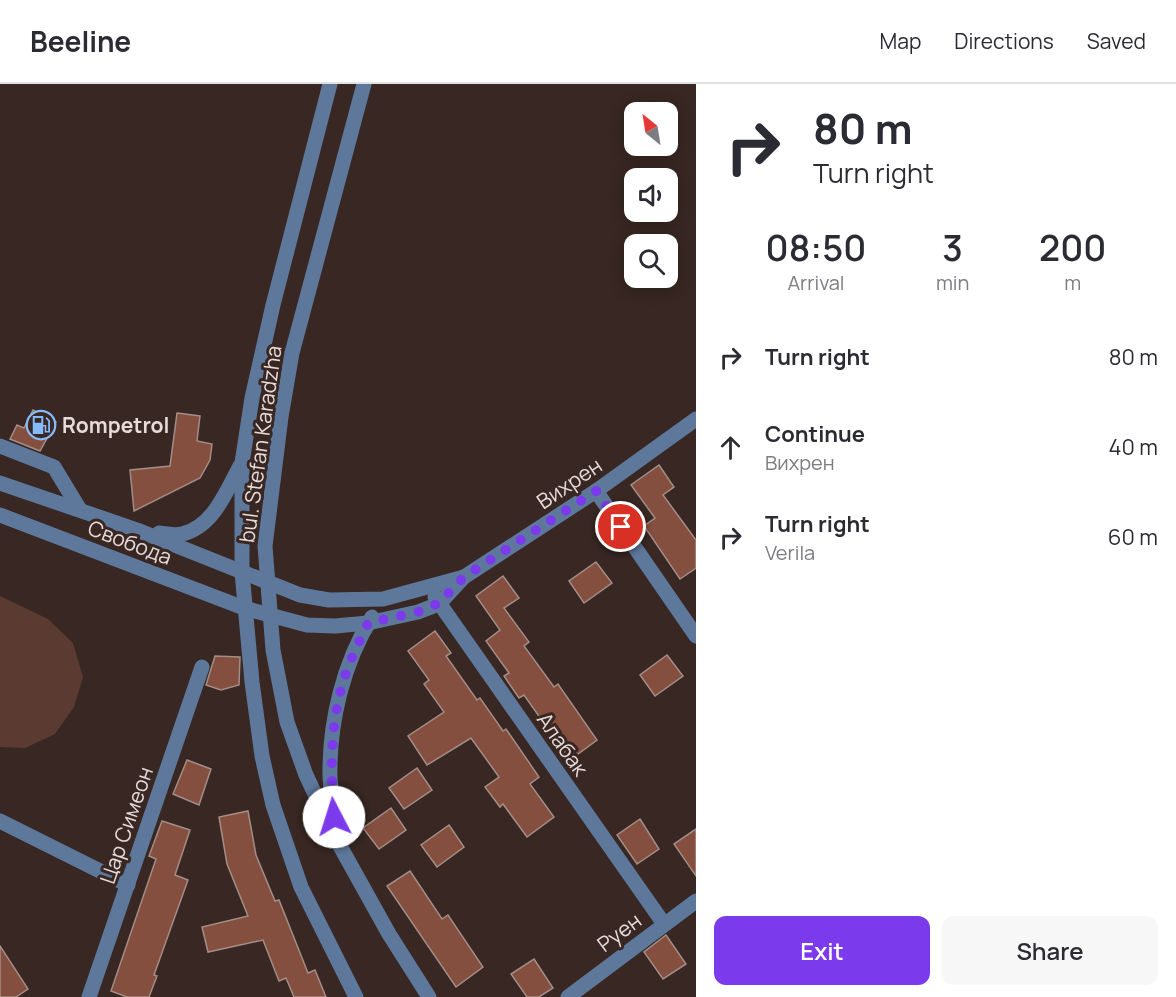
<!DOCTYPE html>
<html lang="en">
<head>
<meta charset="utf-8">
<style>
  body { margin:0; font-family:Manrope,sans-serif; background:#f7f7f7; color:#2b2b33; height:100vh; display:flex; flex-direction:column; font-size:22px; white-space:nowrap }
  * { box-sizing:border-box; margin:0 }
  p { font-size:20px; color:#7c7c81 }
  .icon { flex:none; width:33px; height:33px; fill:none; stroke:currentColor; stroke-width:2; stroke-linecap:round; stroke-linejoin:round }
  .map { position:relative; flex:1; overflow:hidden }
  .drawer { display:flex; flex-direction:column; background:#fff; width:480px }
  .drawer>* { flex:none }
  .banner { background:#fff; color:#2b2b33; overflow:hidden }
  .needle { width:39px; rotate:330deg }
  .tools { position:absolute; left:624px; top:18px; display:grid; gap:12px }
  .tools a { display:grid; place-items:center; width:54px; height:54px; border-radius:12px; background:#fff; box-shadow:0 3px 15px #0003; font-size:30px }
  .pin { position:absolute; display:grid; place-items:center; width:51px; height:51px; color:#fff; margin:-26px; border:3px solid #fff; border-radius:50%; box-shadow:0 2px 6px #0007 }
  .me { position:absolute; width:66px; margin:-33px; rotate:355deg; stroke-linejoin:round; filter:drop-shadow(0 0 4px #0008) }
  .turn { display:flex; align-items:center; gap:21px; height:126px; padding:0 18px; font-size:27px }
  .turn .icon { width:78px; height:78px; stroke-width:2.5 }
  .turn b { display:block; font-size:42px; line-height:51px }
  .eta { display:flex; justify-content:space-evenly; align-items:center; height:102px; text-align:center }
  .eta b { font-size:36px; font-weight:600; line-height:42px }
  .action { display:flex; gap:12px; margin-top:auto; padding:12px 18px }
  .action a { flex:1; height:69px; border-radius:12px; background:#7c3aed; color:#fff; font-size:24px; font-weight:600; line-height:69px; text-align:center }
  .action a+a { background:#f7f7f7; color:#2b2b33 }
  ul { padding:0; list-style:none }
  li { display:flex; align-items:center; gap:18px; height:90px; padding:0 18px }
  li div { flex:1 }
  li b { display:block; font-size:22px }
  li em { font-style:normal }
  header { display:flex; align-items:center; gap:36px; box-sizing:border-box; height:84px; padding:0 30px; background:#fff; border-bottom:2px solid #e1e1e2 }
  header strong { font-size:28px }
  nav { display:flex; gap:33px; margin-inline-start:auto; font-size:21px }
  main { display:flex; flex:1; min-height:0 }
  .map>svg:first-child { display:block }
  .green { fill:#5b3a31 }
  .building { fill:#854f3f; stroke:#a38d87; stroke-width:1.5 }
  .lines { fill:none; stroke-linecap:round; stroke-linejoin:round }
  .minor { stroke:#5d789a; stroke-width:15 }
  .route { stroke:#7c3aed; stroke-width:10; stroke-dasharray:0 18 }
  .labels { text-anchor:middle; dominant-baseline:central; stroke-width:6; stroke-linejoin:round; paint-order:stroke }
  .poi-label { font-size:21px; font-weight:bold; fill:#e7dbd8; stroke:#382722; text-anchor:start }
  .street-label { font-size:21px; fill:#e7dbd8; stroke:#382722 }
</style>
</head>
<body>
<header>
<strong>Beeline</strong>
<nav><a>Map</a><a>Directions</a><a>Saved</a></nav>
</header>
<main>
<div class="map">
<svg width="696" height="913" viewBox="0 0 696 913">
  <rect width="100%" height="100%" fill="#382722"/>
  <path class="green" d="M 0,512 L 48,535 L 73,559 L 83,593 L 74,623 L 55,650 L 25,664 L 0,663 Z"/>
  <g class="building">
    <path d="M 33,326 L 56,338 L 40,367 L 10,355 L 17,341 L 24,344 Z"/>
    <path d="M 177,329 L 200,332 L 197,357 L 212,360 L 210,376 L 200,394 L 134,427 L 130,386 L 170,382 Z"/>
    <path d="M 659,381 L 674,403 L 663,411 L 696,456 L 696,484 L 680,495 L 644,442 L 655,434 L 631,401 Z"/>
    <path d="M 596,478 L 612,499 L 584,519 L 569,497 Z"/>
    <path d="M 503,492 L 519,514 L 504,524 L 529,558 L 524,562 L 554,603 L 558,600 L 597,656 L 570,676 L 524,611 L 519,614 L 504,592 L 509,589 L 486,557 L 500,546 L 476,512 Z"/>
    <path d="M 435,547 L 451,569 L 446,572 L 477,616 L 480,614 L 503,647 L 506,645 L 539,693 L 530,700 L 554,733 L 527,753 L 503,720 L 500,723 L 485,703 L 499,693 L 471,654 L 427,681 L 408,652 L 444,628 L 424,600 L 429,596 L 408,567 Z"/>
    <path d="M 667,571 L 683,592 L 655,612 L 640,591 Z"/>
    <path d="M 215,572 L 240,573 L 239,601 L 221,606 L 206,601 Z"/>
    <path d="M 187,676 L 211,685 L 199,721 L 173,710 Z"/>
    <path d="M 417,684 L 432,706 L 404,725 L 389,704 Z"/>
    <path d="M 391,724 L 406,746 L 379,765 L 363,744 Z"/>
    <path d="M 248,727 L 256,771 L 275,817 L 279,816 L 308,889 L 315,886 L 326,913 L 294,913 L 286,894 L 279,897 L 263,856 L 208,868 L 202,843 L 248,832 L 227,780 L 219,733 Z"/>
    <path d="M 640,735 L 659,765 L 637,780 L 617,751 Z"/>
    <path d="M 162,737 L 190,746 L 175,791 L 188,796 L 154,891 L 157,892 L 149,913 L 127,913 L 111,907 L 156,775 L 149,772 Z"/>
    <path d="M 449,741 L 464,763 L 437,783 L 421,761 Z"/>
    <path d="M 696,745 L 696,792 L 674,760 Z"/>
    <path d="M 410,787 L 442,835 L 448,831 L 483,883 L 456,903 L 387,802 Z"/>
    <path d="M 666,851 L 686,880 L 663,895 L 644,868 Z"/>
    <path d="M 0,862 L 28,905 L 16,913 L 0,913 Z"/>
    <path d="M 534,875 L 553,904 L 539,913 L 527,913 L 511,890 Z"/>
  </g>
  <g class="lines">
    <g class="minor">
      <path d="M 330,0 L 273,221 L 252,314 L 242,379 L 242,488 L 252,598 L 262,672 L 273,721 L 301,803 L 356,913"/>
      <path d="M 364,0 L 292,269 L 281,333 L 265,462 L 273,566 L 287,638 L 306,691 L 335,753 L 389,850 L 429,913"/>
      <path d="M 0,362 L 54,383 L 80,426"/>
      <path d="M 0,399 L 137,446 L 300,511 L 329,516 L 383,515 L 464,493"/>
      <path d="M 596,407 L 696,552"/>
      <path d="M 0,431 L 244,524 L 307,541 L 335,542 L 368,539 L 418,528 L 439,520 L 464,493 L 596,407 L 696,335"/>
      <path d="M 159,449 C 166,450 175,452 182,450 C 213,443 226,408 240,382"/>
      <path d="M 435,513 L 664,840"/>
      <path d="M 0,737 L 128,801"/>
      <path d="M 335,744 C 333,727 331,710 330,693 C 329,639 343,579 372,533"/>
      <path d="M 89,913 L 202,583"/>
      <path d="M 568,913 L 696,817"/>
    </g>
  </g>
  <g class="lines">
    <path class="route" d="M 334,733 C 330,684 330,633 347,586 C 353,570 361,554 368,539 L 418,528 L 439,519 L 464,493 L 596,407 L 621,443"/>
  </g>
  <defs>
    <g id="fuel-ring" transform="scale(1.5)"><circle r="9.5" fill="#382722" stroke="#86bbfb" stroke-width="1.5"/><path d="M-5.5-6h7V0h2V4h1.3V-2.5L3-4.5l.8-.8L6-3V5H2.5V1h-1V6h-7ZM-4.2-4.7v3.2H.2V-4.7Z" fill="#86bbfb"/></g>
  </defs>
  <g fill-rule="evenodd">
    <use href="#fuel-ring" x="41" y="341"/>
  </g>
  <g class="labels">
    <g class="poi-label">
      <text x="62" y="341">Rompetrol</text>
    </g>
    <g class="street-label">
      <text transform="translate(260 360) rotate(-82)">bul. Stefan Karadzha</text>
      <text transform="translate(569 399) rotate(-34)">Вихрен</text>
      <text transform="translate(130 458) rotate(21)">Свобода</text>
      <text transform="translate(563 660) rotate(55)">Алабак</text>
      <text transform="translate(126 741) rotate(-71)">Цар Симеон</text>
      <text transform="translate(619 848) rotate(-37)">Руен</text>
    </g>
  </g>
</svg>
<div class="tools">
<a><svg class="needle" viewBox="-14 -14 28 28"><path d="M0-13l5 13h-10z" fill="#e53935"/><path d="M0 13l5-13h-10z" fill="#7c7c81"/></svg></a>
<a><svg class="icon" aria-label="sound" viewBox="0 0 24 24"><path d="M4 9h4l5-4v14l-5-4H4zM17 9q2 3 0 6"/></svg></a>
<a><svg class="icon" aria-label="search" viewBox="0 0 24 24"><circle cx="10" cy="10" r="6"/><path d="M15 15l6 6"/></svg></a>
</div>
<div class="pin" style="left:621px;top:443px;background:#d93025"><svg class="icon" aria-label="arrive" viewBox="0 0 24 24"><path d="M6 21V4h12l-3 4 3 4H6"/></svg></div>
<svg class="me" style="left:334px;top:733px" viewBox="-20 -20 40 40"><circle r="19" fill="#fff"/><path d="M0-13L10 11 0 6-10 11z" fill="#7c3aed"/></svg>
</div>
<section class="drawer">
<div class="banner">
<div class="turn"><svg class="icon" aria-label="right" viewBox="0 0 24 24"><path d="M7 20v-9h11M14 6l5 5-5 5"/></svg><div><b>80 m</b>Turn right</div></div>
</div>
<div class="eta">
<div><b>08:50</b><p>Arrival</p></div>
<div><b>3</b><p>min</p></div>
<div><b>200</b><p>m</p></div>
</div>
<ul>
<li><svg class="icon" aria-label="right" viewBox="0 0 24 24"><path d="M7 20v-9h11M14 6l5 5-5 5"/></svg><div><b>Turn right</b></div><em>80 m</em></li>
<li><svg class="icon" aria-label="ahead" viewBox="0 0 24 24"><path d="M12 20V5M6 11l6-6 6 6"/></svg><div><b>Continue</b><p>Вихрен</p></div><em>40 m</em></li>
<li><svg class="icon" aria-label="right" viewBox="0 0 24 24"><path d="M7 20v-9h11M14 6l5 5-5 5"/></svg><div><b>Turn right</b><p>Verila</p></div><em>60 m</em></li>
</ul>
<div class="action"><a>Exit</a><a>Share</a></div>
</section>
</main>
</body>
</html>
